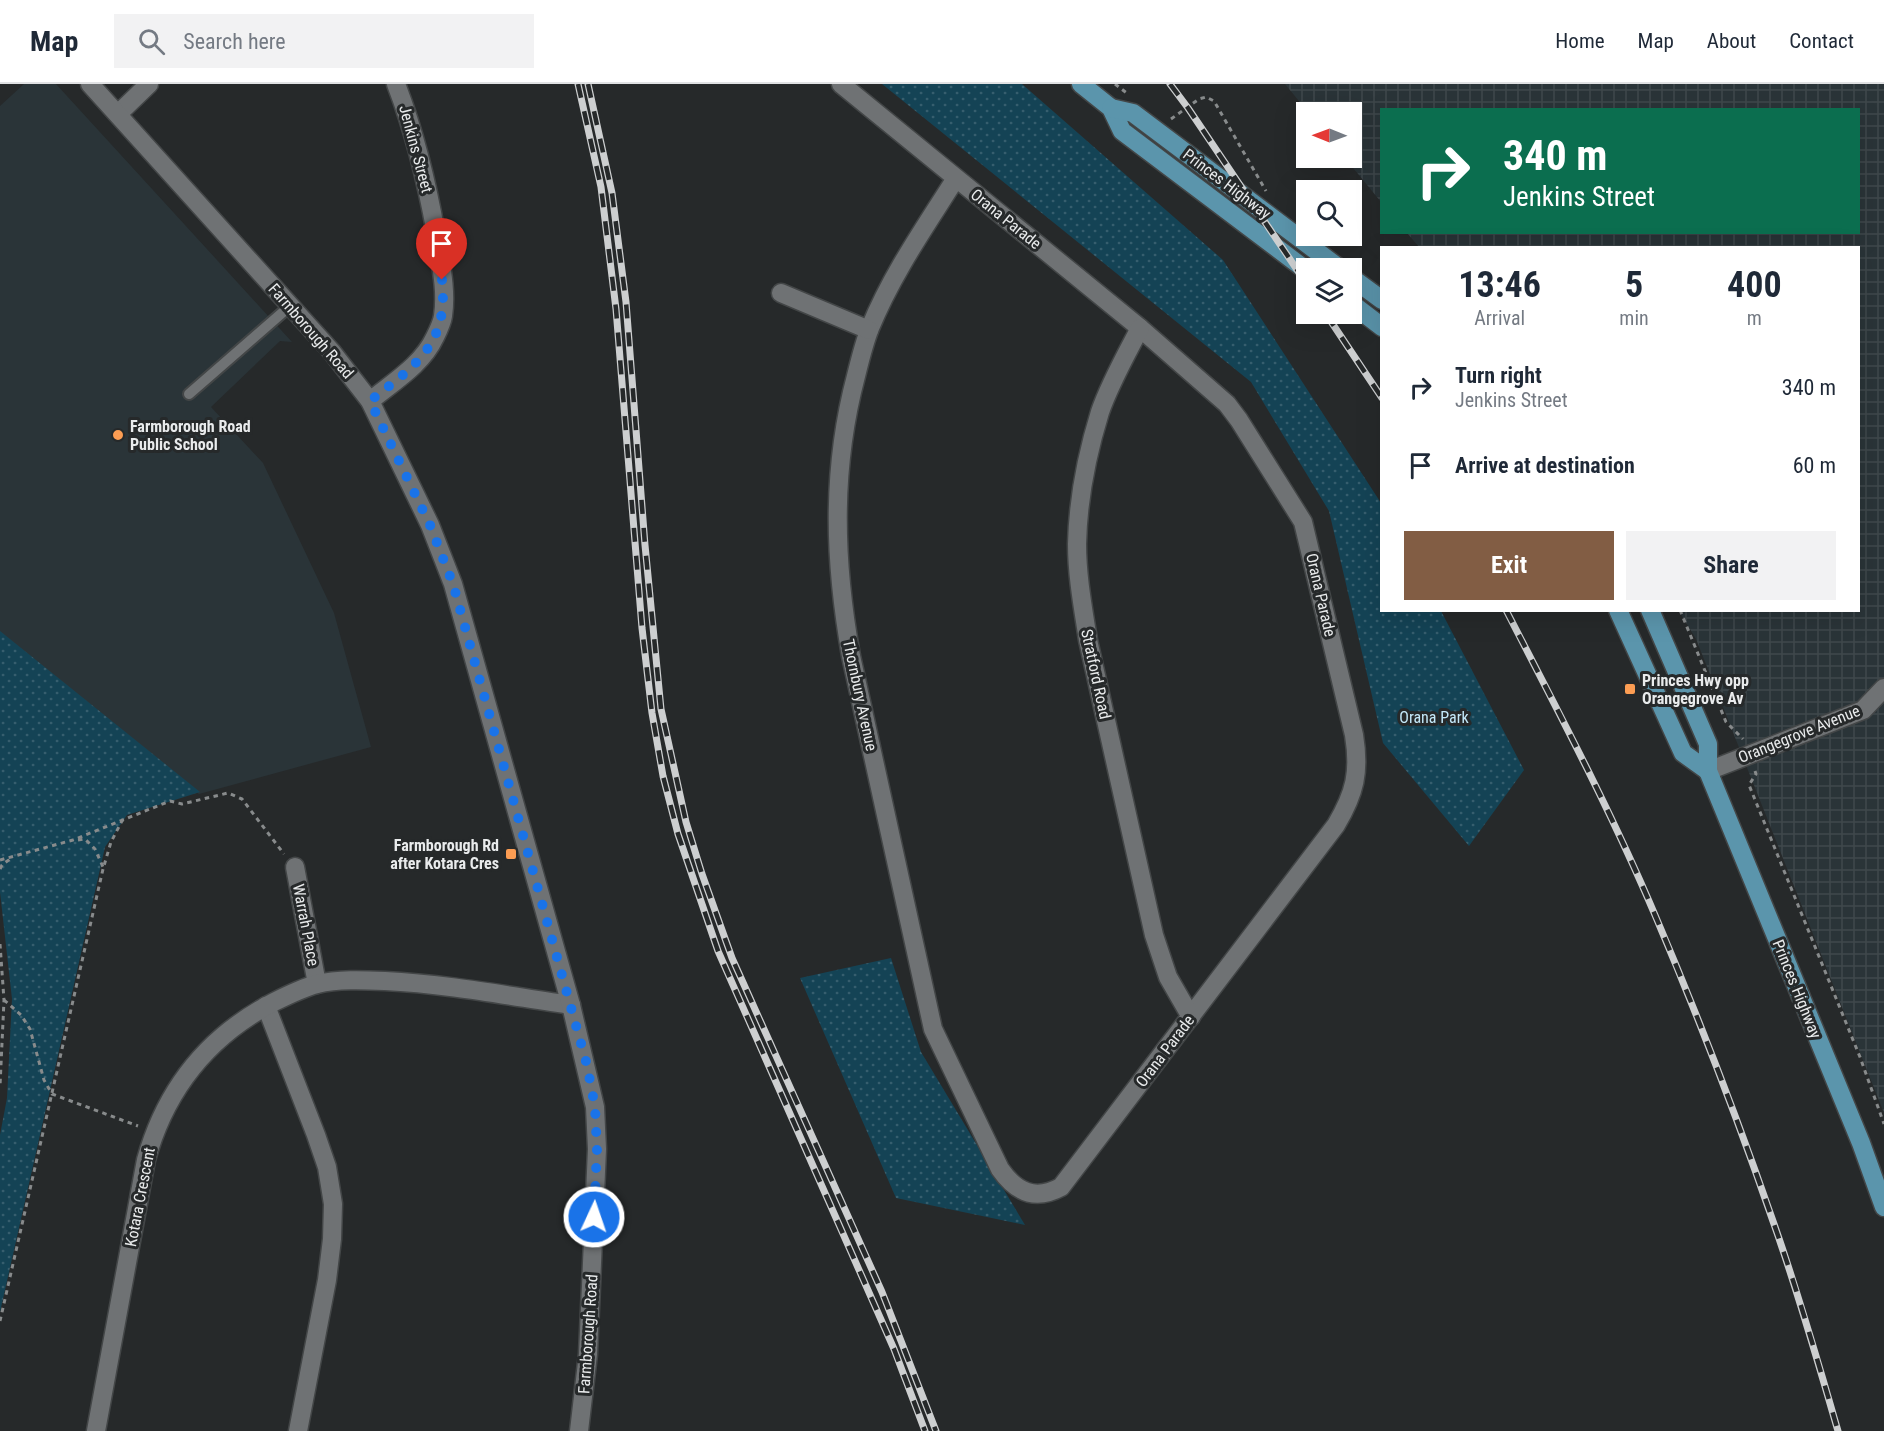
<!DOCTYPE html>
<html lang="en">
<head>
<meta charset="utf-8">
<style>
  body { margin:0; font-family:"Roboto Condensed",sans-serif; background:#f2f2f3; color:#1f2937; height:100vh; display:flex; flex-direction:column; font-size:22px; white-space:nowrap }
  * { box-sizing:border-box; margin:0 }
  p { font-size:20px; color:#747a83 }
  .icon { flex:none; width:33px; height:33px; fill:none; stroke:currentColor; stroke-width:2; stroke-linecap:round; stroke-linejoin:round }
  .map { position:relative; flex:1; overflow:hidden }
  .panel { position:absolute; left:1380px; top:162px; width:480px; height:366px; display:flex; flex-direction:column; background:#fff; border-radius:0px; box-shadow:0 6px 24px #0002 }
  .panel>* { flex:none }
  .hud { position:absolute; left:1380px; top:24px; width:480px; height:126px; border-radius:0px; box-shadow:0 6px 24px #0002; background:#0b6e4f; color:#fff; overflow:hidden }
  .needle { width:39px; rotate:271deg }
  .buttons { position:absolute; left:1296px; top:18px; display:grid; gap:12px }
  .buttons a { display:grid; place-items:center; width:66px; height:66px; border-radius:0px; background:#fff; box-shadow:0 6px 24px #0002; font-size:30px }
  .pin { position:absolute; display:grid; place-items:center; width:51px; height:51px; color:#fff; margin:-62px -26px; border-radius:50% 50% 50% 0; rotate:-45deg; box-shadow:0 0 6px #0007 }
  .pin .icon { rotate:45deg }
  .me { position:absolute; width:66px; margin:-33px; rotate:3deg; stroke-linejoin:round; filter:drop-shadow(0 0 4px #0008) }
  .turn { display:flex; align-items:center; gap:21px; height:126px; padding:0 24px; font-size:27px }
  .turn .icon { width:78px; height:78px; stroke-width:2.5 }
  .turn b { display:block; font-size:42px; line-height:51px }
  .eta { display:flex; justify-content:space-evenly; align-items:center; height:102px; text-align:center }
  .eta b { font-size:36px; font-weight:700; line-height:42px }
  .button { display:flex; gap:12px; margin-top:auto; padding:12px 24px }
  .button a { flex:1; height:69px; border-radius:0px; background:#825d44; color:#fff; font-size:24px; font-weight:700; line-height:69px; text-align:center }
  .button a+a { background:#f2f2f3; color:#1f2937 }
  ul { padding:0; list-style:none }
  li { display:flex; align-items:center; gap:18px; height:78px; padding:0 24px }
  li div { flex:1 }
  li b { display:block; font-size:22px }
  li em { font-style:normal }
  header { display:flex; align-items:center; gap:36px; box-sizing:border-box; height:84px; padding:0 30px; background:#fff; border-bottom:2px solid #e0e1e3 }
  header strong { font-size:28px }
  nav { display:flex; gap:33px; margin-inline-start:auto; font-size:21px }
  .search { width:420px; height:54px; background:#f2f2f3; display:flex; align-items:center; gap:15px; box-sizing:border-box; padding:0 21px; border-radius:0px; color:#747a83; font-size:22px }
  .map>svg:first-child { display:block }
  .built { fill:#2a3438 }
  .industrial { fill:url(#industrial-grid) }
  .park { fill:url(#park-dots) }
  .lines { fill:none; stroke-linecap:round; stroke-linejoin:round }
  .lane-casing { stroke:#434647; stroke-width:14 }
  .street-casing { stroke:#434647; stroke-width:21 }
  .secondary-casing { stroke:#434647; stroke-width:21 }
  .primary-casing { stroke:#434647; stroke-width:21 }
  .path { stroke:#888b8c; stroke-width:3; stroke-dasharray:4.5 4.5; stroke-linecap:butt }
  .lane { stroke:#6f7274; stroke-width:10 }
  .street { stroke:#6f7274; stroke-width:18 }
  .secondary { stroke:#6f7274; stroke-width:18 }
  .primary { stroke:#5b95ac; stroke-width:18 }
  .rail-casing { stroke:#cdcfd0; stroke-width:7 }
  .rail { stroke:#26292a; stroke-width:4.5; stroke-dasharray:14; stroke-linecap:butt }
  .route { stroke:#1a73e8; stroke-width:10; stroke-dasharray:0 18 }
  .poi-dot { fill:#fc9d53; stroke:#26292a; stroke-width:2 }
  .labels { text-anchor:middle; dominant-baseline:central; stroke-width:6; stroke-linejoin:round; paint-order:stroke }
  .street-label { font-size:16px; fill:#e9ebec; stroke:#26292a }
  .poi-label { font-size:16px; font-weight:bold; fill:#e9ebec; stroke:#26292a; text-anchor:start }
  .park-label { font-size:16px; fill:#c3e8f9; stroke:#26292a }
</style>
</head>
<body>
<header>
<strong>Map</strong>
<div class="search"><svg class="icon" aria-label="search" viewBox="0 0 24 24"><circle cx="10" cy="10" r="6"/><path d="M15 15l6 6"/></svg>Search here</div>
<nav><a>Home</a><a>Map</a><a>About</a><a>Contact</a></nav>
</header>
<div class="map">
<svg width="1884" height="1347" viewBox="0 0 1884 1347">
  <defs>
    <pattern id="industrial-grid" width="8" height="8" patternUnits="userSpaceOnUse" patternTransform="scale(1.5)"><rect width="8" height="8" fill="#2a3438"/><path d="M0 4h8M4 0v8" fill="none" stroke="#3f484b"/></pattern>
    <pattern id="park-dots" width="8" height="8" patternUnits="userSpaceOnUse" patternTransform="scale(1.5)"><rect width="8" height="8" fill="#144355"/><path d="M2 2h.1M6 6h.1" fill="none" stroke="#365e6e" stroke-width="1.8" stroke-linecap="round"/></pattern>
  </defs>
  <rect width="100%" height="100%" fill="#26292a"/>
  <path class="built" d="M 24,0 L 56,0 L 292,258 L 280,257 L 211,323 L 263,379 L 334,529 L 371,663 L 199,710 L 0,550 L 0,22 Z"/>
  <path class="industrial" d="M 1285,0 L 1884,0 L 1884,1029 L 1696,555 L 1679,527 L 1858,526 L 1858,164 L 1420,164 L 1407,149 L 1858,148 L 1858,26 L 1382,26 L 1381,118 L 1345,74 L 1352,74 L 1352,28 L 1308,28 Z"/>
  <g class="park">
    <path d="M 882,0 L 1022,0 L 1223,176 L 1381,419 L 1382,526 L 1441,527 L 1524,686 L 1469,762 L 1383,659 L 1329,427 L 1251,298 Z"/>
    <path d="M 0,547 L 200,708 L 127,731 L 105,763 L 0,1228 L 0,1051 L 7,1014 L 12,915 L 0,808 Z"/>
    <path d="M 891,874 L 921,968 L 1025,1141 L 896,1114 L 800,894 Z"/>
  </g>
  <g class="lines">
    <g class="lane-casing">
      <path id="lane" d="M 189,310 L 290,222"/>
    </g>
    <g class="street-casing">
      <g id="street">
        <path d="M 841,0 L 1140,244 L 1227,320 L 1239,336 L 1303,438 L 1354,651 C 1360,688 1355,709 1336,741 L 1061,1103 C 1035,1117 1016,1108 1000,1085 L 933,945 L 851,572 C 834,477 831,386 856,292 C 860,276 864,259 870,244 C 892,190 925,143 956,94"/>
        <path d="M 118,30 L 149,0"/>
        <path d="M 781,209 L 869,246"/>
        <path d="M 1140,244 C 1126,271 1110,299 1100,328 C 1087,370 1078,416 1077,460 C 1077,492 1083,524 1088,556 L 1154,851 L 1168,893 L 1191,933"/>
        <path d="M 370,317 C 393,298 422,281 435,253 C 438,247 442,239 443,232 C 447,205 440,177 436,150 C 427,99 415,49 396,0"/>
        <path d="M 1708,687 L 1863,626 L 1884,604"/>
        <path d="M 295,783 L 317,900"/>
        <path d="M 266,922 L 316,1051 L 327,1083 L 333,1120 L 332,1155 L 327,1196 L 298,1347"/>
        <path d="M 96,1347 L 146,1076 C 166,1004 208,952 274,918 C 288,911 302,904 317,900 C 338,895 363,896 385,897 C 447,900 509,912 571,921"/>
      </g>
    </g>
    <g class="secondary-casing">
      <path id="secondary" d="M 90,0 L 332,268 L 370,317 L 430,441 L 453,500 L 571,921 L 595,1023 L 597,1065 L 588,1270 L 579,1347"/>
    </g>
    <g class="primary-casing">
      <g id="primary">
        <path d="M 1081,0 L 1111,24 L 1122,47 L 1306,186"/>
        <path d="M 1111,24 L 1133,29 L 1339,184"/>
        <path d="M 1352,194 L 1382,216"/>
        <path d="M 1352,220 L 1382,243"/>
        <path d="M 1618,526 L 1683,669 L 1708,687"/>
        <path d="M 1650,526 L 1708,660 L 1708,687 L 1861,1059 L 1884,1123"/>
      </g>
    </g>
    <g class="path">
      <path d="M 1115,0 L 1128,10"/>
      <path d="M 1171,35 L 1199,15 L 1206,13 L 1214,17 L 1266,107"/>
      <path d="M 1680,526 L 1726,638 L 1743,655"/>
      <path d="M 1755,687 L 1756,690 L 1749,701 L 1860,973 L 1884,1040"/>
      <path d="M 78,756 L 85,755 L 95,765 L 103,783"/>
      <path d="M 0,776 L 73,756 L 170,717 L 182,720 L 228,709 L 242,715 L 284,770"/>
      <path d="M 0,785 L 2,781 L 10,775"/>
      <path d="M 0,860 L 4,916 L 0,1002"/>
      <path d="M 4,916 L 21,931 L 30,945 L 44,996 L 52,1010 L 138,1042"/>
      <path d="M 0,1237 L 103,785 L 111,758 L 123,735"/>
    </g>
    <use href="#lane" class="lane"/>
    <use href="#street" class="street"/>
    <use href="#secondary" class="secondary"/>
    <use href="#primary" class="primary"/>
    <g class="rail-casing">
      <g id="rail">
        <path d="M 578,0 L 601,103 L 616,225 L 642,544 L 652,629 L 663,692 L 678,750 L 718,867 L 894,1265 L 925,1347"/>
        <path d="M 588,0 L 612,109 L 626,218 L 645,461 L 661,625 L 686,738 L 702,790 L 732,874 L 882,1208 L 936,1347"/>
        <path d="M 1170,0 L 1188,24 L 1306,199"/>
        <path d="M 1326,230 L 1382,314"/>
        <path d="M 1506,526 C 1558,627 1611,727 1655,831 C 1698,932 1738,1036 1774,1140 C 1798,1208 1818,1278 1838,1347"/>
      </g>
    </g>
    <use href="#rail" class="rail"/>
  </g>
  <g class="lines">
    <path class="route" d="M 442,196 C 449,260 416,281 370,317 L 430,441 L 453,500 L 587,981 L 595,1023 L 597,1065 L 594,1133"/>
  </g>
  <g class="poi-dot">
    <circle cx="118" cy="351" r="6"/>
    <rect x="1624" y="599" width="12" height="12" rx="3"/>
    <rect x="505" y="764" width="12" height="12" rx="3"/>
  </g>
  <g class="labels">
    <g class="street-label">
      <text transform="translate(416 65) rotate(75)">Jenkins Street</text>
      <text transform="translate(1227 100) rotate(37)">Princes Highway</text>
      <text transform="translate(1006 135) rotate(39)">Orana Parade</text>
      <text transform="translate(311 247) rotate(49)">Farmborough Road</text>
      <text transform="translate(1321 511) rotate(77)">Orana Parade</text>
      <text transform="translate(1096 590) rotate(78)">Stratford Road</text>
      <text transform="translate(860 611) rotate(78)">Thornbury Avenue</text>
      <text transform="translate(1799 650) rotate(-22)">Orangegrove Avenue</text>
      <text transform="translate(306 841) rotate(79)">Warrah Place</text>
      <text transform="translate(1797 905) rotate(68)">Princes Highway</text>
      <text transform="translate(1165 967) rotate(-53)">Orana Parade</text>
      <text transform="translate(140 1113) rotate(-79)">Kotara Crescent</text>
      <text transform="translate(588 1250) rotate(-86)">Farmborough Road</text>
    </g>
    <g class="poi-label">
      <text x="130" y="342">Farmborough Road<tspan x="130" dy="18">Public School</tspan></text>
      <text x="1642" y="596">Princes Hwy opp<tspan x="1642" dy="18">Orangegrove Av</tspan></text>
      <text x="499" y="761" text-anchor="end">Farmborough Rd<tspan x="499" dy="18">after Kotara Cres</tspan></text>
    </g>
    <g class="park-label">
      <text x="1434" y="633">Orana Park</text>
    </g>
  </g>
</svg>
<div class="buttons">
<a><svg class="needle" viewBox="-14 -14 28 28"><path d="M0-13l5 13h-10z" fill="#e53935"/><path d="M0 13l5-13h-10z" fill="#747a83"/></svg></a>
<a><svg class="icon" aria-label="search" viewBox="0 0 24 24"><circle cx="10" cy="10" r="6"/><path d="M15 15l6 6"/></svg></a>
<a><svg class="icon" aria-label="layers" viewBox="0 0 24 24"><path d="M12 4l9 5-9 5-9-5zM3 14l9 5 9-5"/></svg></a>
</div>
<div class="pin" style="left:442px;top:196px;background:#d93025"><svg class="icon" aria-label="arrive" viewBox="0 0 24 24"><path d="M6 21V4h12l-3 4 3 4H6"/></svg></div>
<svg class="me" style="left:594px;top:1133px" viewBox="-20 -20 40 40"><circle r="17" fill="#1a73e8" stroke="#fff" stroke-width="3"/><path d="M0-11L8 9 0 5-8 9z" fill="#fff"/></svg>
<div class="hud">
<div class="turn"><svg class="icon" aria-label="right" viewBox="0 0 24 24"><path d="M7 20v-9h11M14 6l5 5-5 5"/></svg><div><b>340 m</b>Jenkins Street</div></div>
</div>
<section class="panel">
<div class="eta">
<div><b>13:46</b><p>Arrival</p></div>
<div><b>5</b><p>min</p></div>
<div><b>400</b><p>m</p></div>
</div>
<ul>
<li><svg class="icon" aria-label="right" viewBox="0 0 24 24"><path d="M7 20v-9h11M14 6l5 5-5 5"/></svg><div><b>Turn right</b><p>Jenkins Street</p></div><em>340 m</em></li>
<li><svg class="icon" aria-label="arrive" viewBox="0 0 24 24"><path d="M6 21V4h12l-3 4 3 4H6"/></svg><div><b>Arrive at destination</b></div><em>60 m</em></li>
</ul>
<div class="button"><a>Exit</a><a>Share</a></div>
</section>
</div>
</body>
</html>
